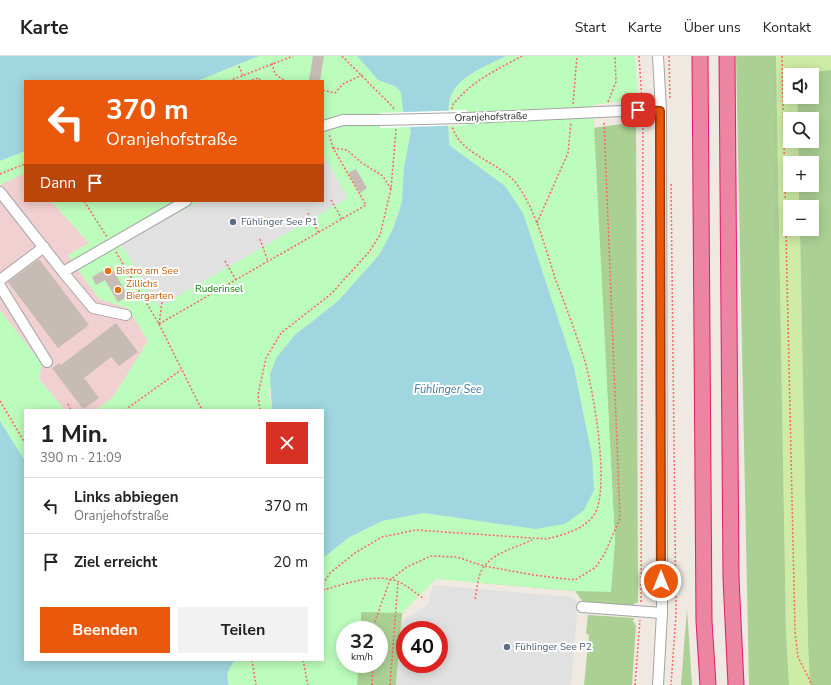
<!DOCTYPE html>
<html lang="de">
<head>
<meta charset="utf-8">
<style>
  body { margin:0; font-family:"Nunito Sans",sans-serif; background:#f2f2f2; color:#222; height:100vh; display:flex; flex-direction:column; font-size:15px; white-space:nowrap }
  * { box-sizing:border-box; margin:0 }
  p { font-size:13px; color:#767676 }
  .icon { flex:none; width:22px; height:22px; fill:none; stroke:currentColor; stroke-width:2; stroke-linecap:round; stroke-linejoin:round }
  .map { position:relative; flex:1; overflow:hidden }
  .drawer { position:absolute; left:24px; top:353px; width:300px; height:252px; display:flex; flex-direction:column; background:#fff; border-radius:0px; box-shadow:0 2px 10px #0003 }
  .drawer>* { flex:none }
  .guide { position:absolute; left:24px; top:24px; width:300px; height:122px; border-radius:0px; box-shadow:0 2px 10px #0003; background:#ea580c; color:#fff; overflow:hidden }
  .fabs { position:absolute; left:783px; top:12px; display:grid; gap:8px }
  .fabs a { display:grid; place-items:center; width:36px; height:36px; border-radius:0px; background:#fff; box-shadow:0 2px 10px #0003; font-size:20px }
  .speed { position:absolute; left:336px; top:565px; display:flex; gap:8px; font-size:20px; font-weight:700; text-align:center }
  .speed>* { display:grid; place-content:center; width:52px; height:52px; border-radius:50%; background:#fff; box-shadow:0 2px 10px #0003; line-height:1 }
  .speed small { font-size:10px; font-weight:400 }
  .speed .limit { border:6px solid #d22; background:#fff; color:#111 }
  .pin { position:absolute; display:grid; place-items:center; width:34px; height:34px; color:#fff; margin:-17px; border-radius:8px; box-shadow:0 2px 6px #0006 }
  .me { position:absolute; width:44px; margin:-22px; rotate:0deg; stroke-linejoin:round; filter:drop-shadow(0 0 3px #0008) }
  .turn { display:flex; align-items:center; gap:14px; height:84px; padding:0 16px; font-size:18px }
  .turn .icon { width:52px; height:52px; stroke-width:2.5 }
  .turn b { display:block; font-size:28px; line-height:34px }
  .then { display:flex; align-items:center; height:38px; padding:0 16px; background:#0003; gap:8px; font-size:15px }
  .round { display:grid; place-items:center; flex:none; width:42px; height:42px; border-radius:0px; background:#f2f2f2 }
  .overview { display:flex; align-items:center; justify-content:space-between; height:68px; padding:0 16px }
  h1 { font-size:24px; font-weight:700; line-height:30px }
  .button { display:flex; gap:8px; margin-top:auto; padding:8px 16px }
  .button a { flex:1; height:46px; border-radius:0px; background:#ea580c; color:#fff; font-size:16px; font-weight:700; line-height:46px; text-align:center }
  .button a+a { background:#f2f2f2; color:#222 }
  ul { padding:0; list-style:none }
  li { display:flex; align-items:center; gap:12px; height:56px; padding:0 16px; border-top:1px solid #e0e0e0 }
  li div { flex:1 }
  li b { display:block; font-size:15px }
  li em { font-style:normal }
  header { display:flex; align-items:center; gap:24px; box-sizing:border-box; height:56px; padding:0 20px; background:#fff; border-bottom:1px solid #e0e0e0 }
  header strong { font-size:19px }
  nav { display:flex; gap:22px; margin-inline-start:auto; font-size:14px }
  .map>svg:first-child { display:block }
  .commercial { fill:#f1d0d1 }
  .grass { fill:#ceeca5 }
  .forest { fill:#abd094 }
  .park { fill:#bcfcbc }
  .parking { fill:#e1e1e1; fill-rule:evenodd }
  .water { fill:#a0d6df }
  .pier { fill:#fff }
  .building { fill:#c7bbb5 }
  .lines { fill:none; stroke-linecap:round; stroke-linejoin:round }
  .minor-casing { stroke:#a4a4a4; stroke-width:12 }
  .highway-casing { stroke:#e11b70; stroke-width:17 }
  .path { stroke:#ff6563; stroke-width:1.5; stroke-dasharray:2 2; stroke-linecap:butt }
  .minor { stroke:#fff; stroke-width:10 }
  .highway { stroke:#eb85a1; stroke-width:15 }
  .minor-bridge-casing { stroke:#a4a4a4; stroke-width:12; stroke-linecap:butt }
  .minor-bridge { stroke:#fff; stroke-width:10 }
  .route-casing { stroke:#983908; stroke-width:10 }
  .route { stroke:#ea580c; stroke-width:7 }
  .service-dot { fill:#5c6f8a; stroke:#fff; stroke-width:1.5 }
  .food-dot { fill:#e8710a; stroke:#fff; stroke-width:1.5 }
  .labels { text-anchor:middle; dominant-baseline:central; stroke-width:4; stroke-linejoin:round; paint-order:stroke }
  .street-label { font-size:10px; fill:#1d1d1d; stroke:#fff }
  .service-label { font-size:10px; fill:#4e5e75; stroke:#fff; text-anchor:start }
  .food-label { font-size:10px; fill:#c56008; stroke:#fff; text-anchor:start }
  .park-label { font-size:10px; fill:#068006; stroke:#fff }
  .water-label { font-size:11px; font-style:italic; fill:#4078a1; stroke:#fff }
</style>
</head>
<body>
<header>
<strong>Karte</strong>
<nav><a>Start</a><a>Karte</a><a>Über uns</a><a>Kontakt</a></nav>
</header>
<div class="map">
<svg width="831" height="629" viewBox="0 0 831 629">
  <rect width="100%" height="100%" fill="#efe9e2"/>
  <path class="commercial" d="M 25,117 L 25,145 L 51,145 L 89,187 L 68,199 L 99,243 L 128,252 L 148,285 L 113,341 L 96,354 L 65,354 L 39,323 L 42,308 L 0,254 L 0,129 Z"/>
  <path class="grass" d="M 776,0 L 831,0 L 831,14 L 790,19 L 790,41 L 797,41 L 798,63 L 790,63 L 790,85 L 798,85 L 799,107 L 790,107 L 790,129 L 799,129 L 799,151 L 790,151 L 790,173 L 800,173 L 808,588 L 810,629 L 789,629 L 786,576 Z"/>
  <g class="forest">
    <path d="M 736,0 L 776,0 L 786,576 L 789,629 L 749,629 Z"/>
    <path d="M 831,14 L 831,629 L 810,629 L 808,588 L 800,173 L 812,173 L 812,151 L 799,151 L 799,129 L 812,129 L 812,107 L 799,107 L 798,85 L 812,85 L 812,63 L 798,63 L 797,41 L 812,41 L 812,19 L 797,18 Z"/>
    <path d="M 636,66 L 638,546 L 631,550 L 583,546 L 575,535 L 482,527 L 502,501 L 615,486 L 593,72 Z"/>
    <path d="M 404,536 L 396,629 L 357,629 L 358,608 L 379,608 L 379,574 L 360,574 L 362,543 Z"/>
    <path d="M 687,553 L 692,629 L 681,629 Z"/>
    <path d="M 588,559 L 634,562 L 633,565 L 636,570 L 632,629 L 584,629 L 589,579 L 586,577 Z"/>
  </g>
  <g class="park">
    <path d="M 259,0 L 357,0 L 378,24 L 395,30 L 401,36 L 403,54 L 411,75 L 404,111 L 402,146 L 393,173 L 379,199 L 338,245 L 295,279 L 269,336 L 272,354 L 96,354 L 113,341 L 148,285 L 128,252 L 99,243 L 68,199 L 89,187 L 51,145 L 323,145 L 323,25 L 197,25 Z"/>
    <path d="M 506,0 L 635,0 L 638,39 L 631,44 L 593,49 L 615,486 L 611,536 L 575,535 L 436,523 L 402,557 L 361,556 L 360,574 L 345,574 L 345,608 L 358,608 L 357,629 L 229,629 C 225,619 229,612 235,604 L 323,604 L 323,502 L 348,482 L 382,465 L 424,457 L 535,473 L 592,400 L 574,311 L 523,157 L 505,130 L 449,89 C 449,76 447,61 449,48 C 451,22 487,10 506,0 Z"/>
    <path d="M 25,95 L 25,117 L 0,129 L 0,105 Z"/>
    <path d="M 0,254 L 42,308 L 39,323 L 65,354 L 25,354 L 25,405 L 0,365 Z"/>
  </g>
  <g class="parking">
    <path d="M 323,97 L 348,142 L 159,251 L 121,188 L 200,145 L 323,145 Z"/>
    <path d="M 433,529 L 571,541 L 578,547 L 571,629 L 396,629 L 402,565 L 428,549 ZM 405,574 L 439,574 L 439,608 L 405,608 Z"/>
  </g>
  <g class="water">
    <path d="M 0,0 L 259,0 L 197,25 L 25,25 L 25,95 L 0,105 Z"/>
    <path d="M 357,0 L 506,0 C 487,10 451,22 449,48 C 447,61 449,76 449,89 L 505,130 L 523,157 L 574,311 L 592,400 L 594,434 L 584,454 L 565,468 L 535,473 L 424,457 L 382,465 L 348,482 L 323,502 L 323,354 L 272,354 L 270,318 L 277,301 L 295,279 L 338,245 L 379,199 L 393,173 L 402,146 L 404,111 L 411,75 L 403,54 L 401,36 L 395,30 L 378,24 Z"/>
    <path d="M 0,365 L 25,405 L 25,604 L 235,604 C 229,612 225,619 229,629 L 0,629 Z"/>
  </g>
  <path class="pier" d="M 467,54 L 467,69 L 380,72 L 380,57 Z"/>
  <g class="building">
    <path d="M 313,0 L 324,0 L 320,25 L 309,25 Z"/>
    <path d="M 356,113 L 367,132 L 360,137 L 348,117 Z"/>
    <path d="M 39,203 L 89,269 L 58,292 L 8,226 Z"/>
    <path d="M 111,210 L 128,240 L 118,246 L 105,224 L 96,229 L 92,221 Z"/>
    <path d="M 116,267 L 138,296 L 119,310 L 111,301 L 84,322 L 99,342 L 83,353 L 52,312 L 60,307 L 61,309 Z"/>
  </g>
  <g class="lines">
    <g class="minor-casing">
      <g id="minor">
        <path d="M 467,62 L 643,54 L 661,55"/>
        <path d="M 323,70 L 343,64 L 380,64"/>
        <path d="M 0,136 L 63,216"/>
        <path d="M 0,224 L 44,191"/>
        <path d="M 0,230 L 47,306"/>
        <path d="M 126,259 L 93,252 L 63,216 L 186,145"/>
        <path d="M 582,551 L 662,557"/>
        <path d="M 658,629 L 662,557 L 661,55 L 658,0"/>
      </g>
    </g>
    <g class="highway-casing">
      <g id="highway">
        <path d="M 700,0 L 704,565 L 708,629"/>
        <path d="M 727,0 L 731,522 L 736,629"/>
      </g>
    </g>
    <g class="path">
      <path d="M 342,0 L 393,51 L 394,55"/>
      <path d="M 639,0 L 642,46"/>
      <path d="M 669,0 L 670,42"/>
      <path d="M 782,0 L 795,575 L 798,601 L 812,629"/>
      <path d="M 272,7 L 275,18 L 285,25"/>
      <path d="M 239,10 L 243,20"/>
      <path d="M 229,25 L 293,0"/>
      <path d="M 248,25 L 259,22 L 260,25"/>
      <path d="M 323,34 L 335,37 L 343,28 L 362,19"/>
      <path d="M 608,46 L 616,26 L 615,0"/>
      <path d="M 573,48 L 577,0"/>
      <path d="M 452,53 L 452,50 C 471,25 495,15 522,0"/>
      <path d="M 333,92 L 347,94 L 362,107 L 383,120 L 391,133"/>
      <path d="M 0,118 L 25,108"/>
      <path d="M 671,128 L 676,558 L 671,629"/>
      <path d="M 331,144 L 342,163"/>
      <path d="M 84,145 L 107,181"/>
      <path d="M 308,157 L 319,177"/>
      <path d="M 537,167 L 568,97 L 571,66"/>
      <path d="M 260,183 L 268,206"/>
      <path d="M 116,196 L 159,268 L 202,354"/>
      <path d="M 225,205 L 236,224"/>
      <path d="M 159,268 L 366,149 L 333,92 L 329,78"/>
      <path d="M 159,268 L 163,239"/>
      <path d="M 0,345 L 25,387"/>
      <path d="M 68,348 L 71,354"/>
      <path d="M 125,354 L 181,314"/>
      <path d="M 260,354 L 258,339 L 266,302 L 281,277 L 331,238 L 369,196 L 380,179 L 391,133 L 396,73"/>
      <path d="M 323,528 L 330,517 L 355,497 L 382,481 L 416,474 L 546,483 C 563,479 583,474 594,459 C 611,434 593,331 584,302 C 575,275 565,248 555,222 C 545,191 536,154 516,127 C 498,105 460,99 452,70"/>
      <path d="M 323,534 C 346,528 374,517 397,525 C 406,529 416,537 424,543"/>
      <path d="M 475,543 C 477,535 477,526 480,518 C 487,498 515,492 532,484"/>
      <path d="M 641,546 L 643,64"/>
      <path d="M 374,574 L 374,568 L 390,524 L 407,511 L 431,500 L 457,501 L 484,510 L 534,519 L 575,524 L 596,511 L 605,497 L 620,462 L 604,65"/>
      <path d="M 252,604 L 256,629"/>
      <path d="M 303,604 L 308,629"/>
      <path d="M 372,629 L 373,608"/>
      <path d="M 390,629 L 398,526"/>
      <path d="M 635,629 L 640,564"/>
    </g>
    <use href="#minor" class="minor"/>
    <use href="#highway" class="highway"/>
    <g class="minor-bridge-casing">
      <path id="minor-bridge" d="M 380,64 L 467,62"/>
    </g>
    <use href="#minor-bridge" class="minor-bridge"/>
  </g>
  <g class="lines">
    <g class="route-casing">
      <path id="route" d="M 638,54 L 660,55 L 661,525"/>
    </g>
    <use href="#route" class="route"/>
  </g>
  <g class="service-dot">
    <circle cx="233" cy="166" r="4"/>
    <circle cx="507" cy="591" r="4"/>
  </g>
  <g class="food-dot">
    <circle cx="108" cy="215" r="4"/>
    <circle cx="118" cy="234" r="4"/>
  </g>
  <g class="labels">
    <g class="street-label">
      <text transform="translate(491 61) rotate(-2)">Oranjehofstraße</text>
    </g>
    <g class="service-label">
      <text x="241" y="166">Fühlinger See P1</text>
      <text x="515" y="591">Fühlinger See P2</text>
    </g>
    <g class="food-label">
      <text x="116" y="215">Bistro am See</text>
      <text x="126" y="228">Zillichs<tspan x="126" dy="12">Biergarten</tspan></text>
    </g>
    <g class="park-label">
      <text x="219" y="233">Ruderinsel</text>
    </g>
    <g class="water-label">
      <text x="448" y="333">Fühlinger See</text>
    </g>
  </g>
</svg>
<div class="fabs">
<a><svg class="icon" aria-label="sound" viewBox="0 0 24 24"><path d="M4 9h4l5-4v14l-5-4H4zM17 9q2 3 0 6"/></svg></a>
<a><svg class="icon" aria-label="search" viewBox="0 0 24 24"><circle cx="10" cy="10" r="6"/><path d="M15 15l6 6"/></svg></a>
<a>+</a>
<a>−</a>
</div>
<div class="speed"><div>32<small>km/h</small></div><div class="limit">40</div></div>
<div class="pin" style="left:638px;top:54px;background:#d93025"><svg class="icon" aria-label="arrive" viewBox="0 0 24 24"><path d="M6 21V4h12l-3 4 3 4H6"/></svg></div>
<svg class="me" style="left:661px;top:525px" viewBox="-20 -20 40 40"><circle r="17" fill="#ea580c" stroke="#fff" stroke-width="3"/><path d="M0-11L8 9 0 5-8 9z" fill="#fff"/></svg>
<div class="guide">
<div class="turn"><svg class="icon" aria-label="left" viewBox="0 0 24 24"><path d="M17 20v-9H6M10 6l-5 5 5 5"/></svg><div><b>370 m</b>Oranjehofstraße</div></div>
<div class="then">Dann<svg class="icon" aria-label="arrive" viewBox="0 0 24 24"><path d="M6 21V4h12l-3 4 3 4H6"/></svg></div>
</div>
<section class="drawer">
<div class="overview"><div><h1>1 Min.</h1><p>390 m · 21:09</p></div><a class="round" style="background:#d93025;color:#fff"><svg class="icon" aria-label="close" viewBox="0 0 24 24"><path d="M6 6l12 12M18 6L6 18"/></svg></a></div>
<ul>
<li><svg class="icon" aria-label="left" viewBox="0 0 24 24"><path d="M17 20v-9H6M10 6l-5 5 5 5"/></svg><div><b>Links abbiegen</b><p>Oranjehofstraße</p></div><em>370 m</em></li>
<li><svg class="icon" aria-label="arrive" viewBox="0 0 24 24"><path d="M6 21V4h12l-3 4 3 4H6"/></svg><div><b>Ziel erreicht</b></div><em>20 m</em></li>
</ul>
<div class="button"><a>Beenden</a><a>Teilen</a></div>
</section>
</div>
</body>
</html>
